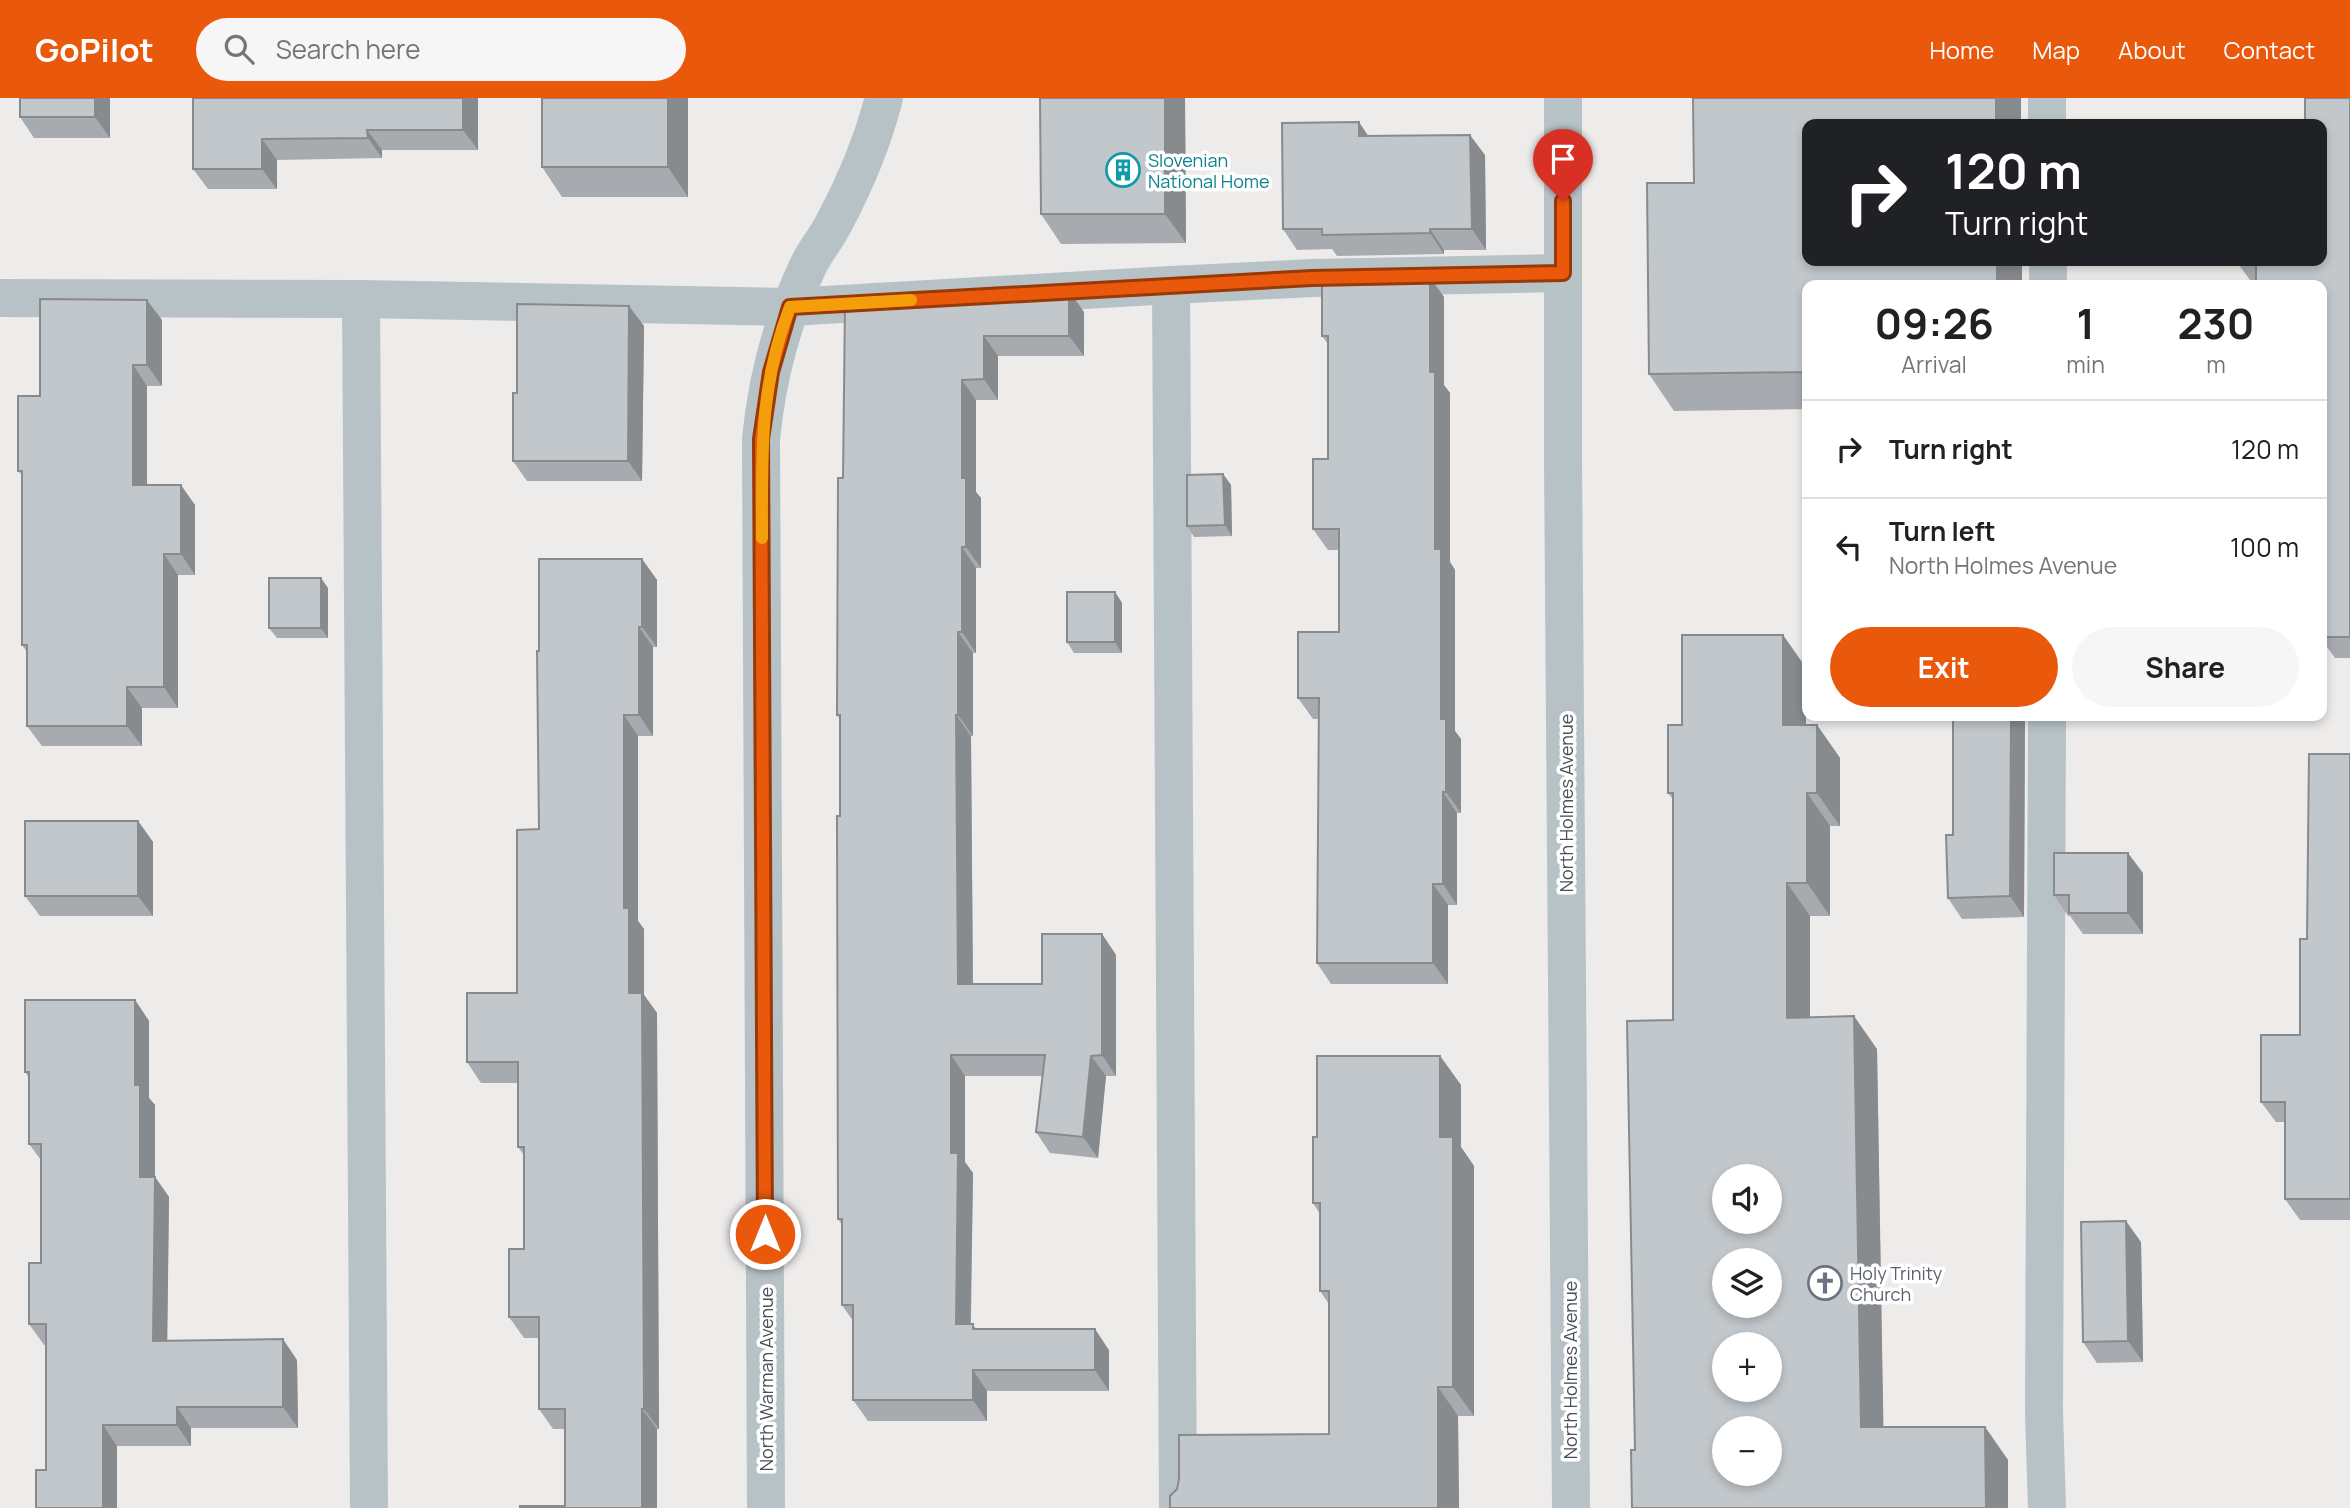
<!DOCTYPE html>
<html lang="en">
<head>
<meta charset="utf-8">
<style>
  body { margin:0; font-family:Manrope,sans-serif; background:#f6f6f6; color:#202124; height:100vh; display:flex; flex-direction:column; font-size:26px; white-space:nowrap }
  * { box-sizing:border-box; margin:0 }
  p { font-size:23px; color:#757577 }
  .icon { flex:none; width:38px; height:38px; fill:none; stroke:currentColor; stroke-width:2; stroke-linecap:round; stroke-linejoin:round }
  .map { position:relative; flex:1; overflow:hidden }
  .sheet { position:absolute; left:1802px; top:182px; width:525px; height:441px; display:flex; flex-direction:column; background:#fff; border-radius:14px; box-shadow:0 4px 10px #0003 }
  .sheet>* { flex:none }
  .guide { position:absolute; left:1802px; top:21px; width:525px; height:147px; border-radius:14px; box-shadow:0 4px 10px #0003; background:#202124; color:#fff; overflow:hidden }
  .buttons { position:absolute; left:1712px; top:1066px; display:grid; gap:14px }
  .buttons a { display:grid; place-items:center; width:70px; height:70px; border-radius:50%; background:#fff; box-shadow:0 4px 10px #0003; font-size:35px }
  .pin { position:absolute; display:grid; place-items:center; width:60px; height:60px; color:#fff; margin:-72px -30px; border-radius:50% 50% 50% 0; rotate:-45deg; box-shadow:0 0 7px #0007 }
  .pin .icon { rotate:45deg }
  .me { position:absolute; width:77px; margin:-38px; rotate:0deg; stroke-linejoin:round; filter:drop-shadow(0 0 5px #0008) }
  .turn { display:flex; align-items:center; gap:24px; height:147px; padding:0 28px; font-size:32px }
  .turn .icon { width:91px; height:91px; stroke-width:2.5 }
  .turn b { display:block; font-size:49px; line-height:60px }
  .eta { display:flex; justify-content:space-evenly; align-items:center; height:119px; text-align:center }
  .eta b { font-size:42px; font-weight:700; line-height:49px }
  .action { display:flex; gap:14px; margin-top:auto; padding:14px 28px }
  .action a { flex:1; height:80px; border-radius:42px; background:#ea580c; color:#fff; font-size:28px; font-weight:700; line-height:80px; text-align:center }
  .action a+a { background:#f6f6f6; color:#202124 }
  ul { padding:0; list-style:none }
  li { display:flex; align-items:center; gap:21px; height:98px; padding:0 28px; border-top:2px solid #e0e0e0 }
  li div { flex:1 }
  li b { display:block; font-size:26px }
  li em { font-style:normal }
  header { display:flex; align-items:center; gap:42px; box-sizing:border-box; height:98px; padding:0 35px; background:#ea580c; color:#fff }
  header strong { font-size:33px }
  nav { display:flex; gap:38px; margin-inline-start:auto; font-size:24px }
  .search { width:490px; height:63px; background:#f6f6f6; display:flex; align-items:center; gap:18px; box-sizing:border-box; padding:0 24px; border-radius:38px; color:#757577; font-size:26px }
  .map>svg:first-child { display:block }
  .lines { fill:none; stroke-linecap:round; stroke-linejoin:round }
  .minor { stroke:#b7c2c7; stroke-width:38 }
  .wall { fill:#a7abaf }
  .shaded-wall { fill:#888b8e }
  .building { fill:#c2c7cb; stroke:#888b8e; stroke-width:2; fill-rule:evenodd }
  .route-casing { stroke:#983908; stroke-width:18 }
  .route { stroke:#ea580c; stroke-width:12 }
  .slow { stroke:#f59e0b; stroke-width:12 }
  .labels { text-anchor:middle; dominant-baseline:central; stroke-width:7; stroke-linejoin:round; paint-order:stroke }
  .culture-label { font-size:18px; fill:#0d838f; stroke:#fff; text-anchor:start }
  .street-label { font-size:18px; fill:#455157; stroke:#fff }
  .worship-label { font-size:18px; fill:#5b616d; stroke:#fff; text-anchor:start }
</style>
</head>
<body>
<header>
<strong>GoPilot</strong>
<div class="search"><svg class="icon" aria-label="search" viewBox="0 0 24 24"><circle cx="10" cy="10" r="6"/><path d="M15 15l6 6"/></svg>Search here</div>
<nav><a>Home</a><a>Map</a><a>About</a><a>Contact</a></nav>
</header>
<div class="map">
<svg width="2350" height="1410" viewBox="0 0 2350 1410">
  <rect width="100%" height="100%" fill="#eeebeb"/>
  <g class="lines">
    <g class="minor">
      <path d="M 1563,0 L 1563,360 L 1571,1410"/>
      <path d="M 2047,0 L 2047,26"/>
      <path d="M 2048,163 L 2048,187"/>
      <path d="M 1171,187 L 1313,180 L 1563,175"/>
      <path d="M 0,200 L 361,201"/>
      <path d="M 369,1410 L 361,201 L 790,209 L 1171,187 L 1178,1410"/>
      <path d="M 766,1410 L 761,341 C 767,280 782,222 809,166 C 816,152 827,139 834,125 C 855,86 873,42 884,0"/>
      <path d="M 2047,1410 L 2044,1314 L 2047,618"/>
    </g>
  </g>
  <g class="wall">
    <path d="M 110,0 L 110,40 L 34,40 L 20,19 Z"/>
    <path d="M 193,0 L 478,0 L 478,52 L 382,52 L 382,60 L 277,62 L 277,91 L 208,91 L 193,71 Z"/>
    <path d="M 688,0 L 688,99 L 562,99 L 542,69 Z"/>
    <path d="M 1185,0 L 1186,145 L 1061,146 L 1041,116 Z"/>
    <path d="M 1693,0 L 2021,0 L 2021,26 L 1808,163 L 2022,163 L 2022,187 L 1808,187 L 1808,311 L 1674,313 L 1649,276 L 1694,85 Z"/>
    <path d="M 2350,0 L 2350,560 L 2335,560 L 2322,542 L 2322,187 L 2250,182 L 2236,163 L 2322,163 Z"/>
    <path d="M 1368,38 L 1485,57 L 1486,152 L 1444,152 L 1444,156 L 1337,158 L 1332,151 L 1297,152 L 1283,131 Z"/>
    <path d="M 1069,193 L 1084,214 L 1084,258 L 998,258 L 998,302 L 976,302 L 976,394 L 981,400 L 981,470 L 976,470 L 976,555 L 973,555 L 973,638 L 971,638 L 973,886 L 1042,886 L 1102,836 L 1116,857 L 1116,978 L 1106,978 L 1098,1060 L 1050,1055 L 1036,1034 L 1043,978 L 965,978 L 965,1064 L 973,1075 L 971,1226 L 977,1231 L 1109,1252 L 1109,1293 L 987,1293 L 987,1323 L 868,1323 L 853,1302 L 853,1223 L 842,1207 L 842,1127 L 838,1121 L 840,622 L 837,617 L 843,380 L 845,206 Z"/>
    <path d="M 1444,199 L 1444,287 L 1450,295 L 1450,464 L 1455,472 L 1455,633 L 1461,641 L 1461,715 L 1457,715 L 1457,807 L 1448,807 L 1448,886 L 1331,886 L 1317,865 L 1319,621 L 1313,621 L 1298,600 L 1339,534 L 1339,452 L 1328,452 L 1313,431 L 1328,361 L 1328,246 L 1322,238 Z"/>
    <path d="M 162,222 L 162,288 L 147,288 L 147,387 L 195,407 L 195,477 L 178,477 L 178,610 L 142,610 L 142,648 L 42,648 L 27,628 L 27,554 L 22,547 L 22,377 L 18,373 L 40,298 Z"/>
    <path d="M 644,228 L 642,383 L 527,383 L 513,363 L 517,295 Z"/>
    <path d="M 1223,376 L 1231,387 L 1232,438 L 1194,439 L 1187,428 Z"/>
    <path d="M 642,461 L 657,482 L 657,549 L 653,549 L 653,638 L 638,638 L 638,823 L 644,831 L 644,897 L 657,915 L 659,1331 L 657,1331 L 657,1410 L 565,1408 L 565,1331 L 553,1331 L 539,1311 L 539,1240 L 524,1240 L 509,1219 L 524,1151 L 524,1057 L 518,1049 L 518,985 L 481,985 L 467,964 L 517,895 L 539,731 L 539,553 Z"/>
    <path d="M 328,490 L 328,540 L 277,540 L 269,530 Z"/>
    <path d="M 1115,494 L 1122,505 L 1122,555 L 1074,555 L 1067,544 Z"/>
    <path d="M 1783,537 L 1806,570 L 1806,627 L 1817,627 L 1840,660 L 1840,728 L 1830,728 L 1830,818 L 1810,818 L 1810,919 L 1877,951 L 1883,1329 L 1985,1329 L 2008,1362 L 1635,1352 L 1673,922 L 1673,701 L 1668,695 L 1682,627 Z"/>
    <path d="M 2025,618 L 2024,819 L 1962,821 L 1948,800 L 1953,737 Z"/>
    <path d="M 2350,656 L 2350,1122 L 2300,1122 L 2285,1101 L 2285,1024 L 2276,1024 L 2261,1004 L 2300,937 L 2307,841 Z"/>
    <path d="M 138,723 L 153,744 L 153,818 L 40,818 L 25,798 Z"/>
    <path d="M 2143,775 L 2143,836 L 2083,836 L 2070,818 L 2068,818 L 2054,797 Z"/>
    <path d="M 135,902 L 149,923 L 149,1000 L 155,1007 L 155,1079 L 169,1099 L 167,1243 L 297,1262 L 298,1330 L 191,1330 L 191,1348 L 117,1348 L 117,1410 L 46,1372 L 46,1247 L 44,1247 L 29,1226 L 41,1165 L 41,1062 L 29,1046 L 29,980 L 25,974 Z"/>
    <path d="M 1440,958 L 1461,987 L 1461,1049 L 1474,1068 L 1474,1318 L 1458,1318 L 1459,1410 L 1170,1410 L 1329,1336 L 1329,1206 L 1320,1193 L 1320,1116 L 1313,1105 L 1317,1039 Z"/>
    <path d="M 2141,1144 L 2143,1264 L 2097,1265 L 2083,1244 Z"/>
  </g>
  <g class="shaded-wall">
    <path d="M 95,0 L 110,0 L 110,40 L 95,19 Z"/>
    <path d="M 463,0 L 478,0 L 478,52 L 463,32 Z"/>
    <path d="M 668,0 L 688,0 L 688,99 L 668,69 Z"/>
    <path d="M 1165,0 L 1185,0 L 1186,145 L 1165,116 Z"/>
    <rect x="1996" y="0" width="25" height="26"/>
    <path d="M 1359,24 L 1373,45 L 1359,38 Z"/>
    <path d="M 367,32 L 382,52 L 382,60 L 368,40 Z"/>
    <path d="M 1470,37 L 1485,57 L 1486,152 L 1472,131 Z"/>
    <path d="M 262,41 L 277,62 L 277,91 L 262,71 Z"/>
    <path d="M 1430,131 L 1444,152 L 1444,156 L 1430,135 Z"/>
    <rect x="1997" y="163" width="25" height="24"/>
    <path d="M 1430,179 L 1444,199 L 1444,287 L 1450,295 L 1450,464 L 1455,472 L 1455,633 L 1461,641 L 1461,715 L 1446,694 L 1441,621 L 1430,274 Z"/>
    <path d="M 1069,193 L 1084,214 L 1084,258 L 1069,238 Z"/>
    <path d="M 147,202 L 162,222 L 162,288 L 147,267 Z"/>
    <path d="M 629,208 L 644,228 L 642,383 L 628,363 Z"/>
    <path d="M 984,238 L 998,258 L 998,302 L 984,281 Z"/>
    <path d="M 133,267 L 147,288 L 147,407 L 133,387 Z"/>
    <path d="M 962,282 L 976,302 L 976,394 L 981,400 L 981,470 L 966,449 L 962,380 Z"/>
    <path d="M 1223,376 L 1231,387 L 1232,438 L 1225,427 Z"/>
    <path d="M 181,387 L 195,407 L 195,477 L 181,456 Z"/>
    <path d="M 962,449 L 976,470 L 976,555 L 962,534 Z"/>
    <path d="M 164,456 L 178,477 L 178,610 L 164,589 Z"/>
    <path d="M 642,461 L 657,482 L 657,549 L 642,529 Z"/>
    <path d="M 321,480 L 328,490 L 328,540 L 321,530 Z"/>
    <path d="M 1115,494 L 1122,505 L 1122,555 L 1115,544 Z"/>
    <path d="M 639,529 L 653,549 L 653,638 L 639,617 Z"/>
    <path d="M 958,534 L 973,555 L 973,638 L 958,617 Z"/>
    <path d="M 1783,537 L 1806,570 L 1806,660 L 1783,627 Z"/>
    <path d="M 127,589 L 142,610 L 142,648 L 127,628 Z"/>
    <path d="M 624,617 L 638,638 L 638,823 L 644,831 L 644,897 L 657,915 L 659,1331 L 644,1311 L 624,810 Z"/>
    <path d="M 956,617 L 971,638 L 973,907 L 958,886 Z"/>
    <path d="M 2011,618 L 2025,618 L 2024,819 L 2010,798 Z"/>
    <path d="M 1817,627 L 1840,660 L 1840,728 L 1817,695 Z"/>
    <path d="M 1443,694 L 1457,715 L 1457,807 L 1443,786 Z"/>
    <path d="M 1807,695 L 1830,728 L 1830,818 L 1807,785 Z"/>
    <path d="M 138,723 L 153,744 L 153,818 L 138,798 Z"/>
    <path d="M 2128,755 L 2143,775 L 2143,836 L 2128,815 Z"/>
    <path d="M 1787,785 L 1810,818 L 1810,952 L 1787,920 Z"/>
    <path d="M 1433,786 L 1448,807 L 1448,886 L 1433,865 Z"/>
    <path d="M 1102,836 L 1116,857 L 1116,978 L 1102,957 Z"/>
    <path d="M 135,902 L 149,923 L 149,1000 L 155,1007 L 155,1082 L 155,1079 L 169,1099 L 167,1264 L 153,1243 L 140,1079 L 135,987 Z"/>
    <path d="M 1854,918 L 1877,951 L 1884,1362 L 1861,1329 Z"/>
    <path d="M 951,957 L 965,978 L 965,1064 L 973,1075 L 970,1247 L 956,1226 L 951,1055 Z"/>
    <path d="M 1091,958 L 1106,978 L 1098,1060 L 1083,1039 Z"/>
    <path d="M 1440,958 L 1461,987 L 1461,1049 L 1474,1068 L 1474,1318 L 1453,1289 L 1440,1039 Z"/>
    <path d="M 2126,1123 L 2141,1144 L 2143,1264 L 2128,1243 Z"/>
    <path d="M 1095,1231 L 1109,1252 L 1109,1293 L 1095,1272 Z"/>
    <path d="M 283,1241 L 297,1262 L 298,1330 L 283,1309 Z"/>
    <path d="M 973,1272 L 987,1293 L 987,1323 L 973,1302 Z"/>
    <path d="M 1438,1289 L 1458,1318 L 1459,1410 L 1438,1410 Z"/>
    <path d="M 177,1309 L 191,1330 L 191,1348 L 177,1327 Z"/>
    <path d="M 642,1311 L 657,1331 L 657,1410 L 642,1410 Z"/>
    <path d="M 103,1327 L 117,1348 L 117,1410 L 103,1410 Z"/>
    <path d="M 1985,1329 L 2008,1362 L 2008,1410 L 1986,1410 Z"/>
  </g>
  <g class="building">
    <rect x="20" y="0" width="75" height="19"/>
    <path d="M 193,0 L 463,0 L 463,32 L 367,32 L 368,40 L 262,41 L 262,71 L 193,71 Z"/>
    <rect x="542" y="0" width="126" height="69"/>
    <path d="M 1040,0 L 1165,0 L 1165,116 L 1041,116 Z"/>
    <path d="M 1693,0 L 1996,0 L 1996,26 L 1808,26 L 1808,163 L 1997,163 L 1997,187 L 1808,187 L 1808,274 L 1649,276 L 1647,85 L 1694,85 Z"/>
    <path d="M 2305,0 L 2350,0 L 2350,539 L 2322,539 L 2322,187 L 2256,187 L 2256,163 L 2322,163 L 2322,26 L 2305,26 Z"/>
    <path d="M 1359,24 L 1359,38 L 1470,37 L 1472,131 L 1430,131 L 1430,135 L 1322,137 L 1322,131 L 1283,131 L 1282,25 Z"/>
    <path d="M 1430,179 L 1430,274 L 1435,274 L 1435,451 L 1441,451 L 1441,621 L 1446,621 L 1446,694 L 1443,694 L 1443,786 L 1433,786 L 1433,865 L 1317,865 L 1319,600 L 1298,600 L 1298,534 L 1339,534 L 1339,431 L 1313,431 L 1313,361 L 1328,361 L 1328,238 L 1322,238 L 1322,181 Z"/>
    <path d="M 1069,193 L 1069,238 L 984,238 L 984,281 L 962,282 L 962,380 L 966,380 L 966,449 L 962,449 L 962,534 L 958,534 L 958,617 L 956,617 L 958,886 L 1042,886 L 1042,836 L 1102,836 L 1102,957 L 1091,958 L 1083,1039 L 1036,1034 L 1045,957 L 951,957 L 951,1055 L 958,1055 L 956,1226 L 973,1226 L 973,1231 L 1095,1231 L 1095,1272 L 973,1272 L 973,1302 L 853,1302 L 853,1207 L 842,1207 L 842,1121 L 838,1121 L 837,718 L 840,718 L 840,617 L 837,617 L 838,380 L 843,380 L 845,206 Z"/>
    <path d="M 40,201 L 147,202 L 147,267 L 133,267 L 133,387 L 181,387 L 181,456 L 164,456 L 164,589 L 127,589 L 127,628 L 27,628 L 27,547 L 22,547 L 22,373 L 18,373 L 18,298 L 40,298 Z"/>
    <path d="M 517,206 L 629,208 L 628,363 L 513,363 L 513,295 L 517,295 Z"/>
    <path d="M 1223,376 L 1225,427 L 1187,428 L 1187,377 Z"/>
    <path d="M 539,461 L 642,461 L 642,529 L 639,529 L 639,617 L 624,617 L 624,810 L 629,810 L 629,895 L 642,895 L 644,1311 L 642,1311 L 642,1410 L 520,1410 L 520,1408 L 565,1408 L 565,1311 L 539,1311 L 539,1219 L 509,1219 L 509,1151 L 524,1151 L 524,1049 L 518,1049 L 518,964 L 467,964 L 467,895 L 517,895 L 517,732 L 539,731 L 537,553 L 539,553 Z"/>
    <rect x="269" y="480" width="52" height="50"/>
    <rect x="1067" y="494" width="48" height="50"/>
    <path d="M 1682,537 L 1783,537 L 1783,627 L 1817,627 L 1817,695 L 1807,695 L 1807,785 L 1787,785 L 1787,920 L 1854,918 L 1861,1329 L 1985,1329 L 1986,1410 L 1632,1410 L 1631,1352 L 1635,1352 L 1627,923 L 1673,922 L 1673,695 L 1668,695 L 1668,627 L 1682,627 ZM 1724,1078 L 1769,1078 L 1769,1124 L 1724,1124 ZM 1724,1162 L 1769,1162 L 1769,1208 L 1724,1208 ZM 1724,1246 L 1769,1246 L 1769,1292 L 1724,1292 ZM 1724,1330 L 1769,1330 L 1769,1376 L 1724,1376 Z"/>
    <path d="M 1953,618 L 2011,618 L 2010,798 L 1948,800 L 1946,737 L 1953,737 Z"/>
    <path d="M 2309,656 L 2350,656 L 2350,1101 L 2285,1101 L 2285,1004 L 2261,1004 L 2261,937 L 2300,937 L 2300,841 L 2307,841 Z"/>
    <rect x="25" y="723" width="113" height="75"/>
    <path d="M 2054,755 L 2128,755 L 2128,815 L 2069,815 L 2069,797 L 2054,797 Z"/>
    <path d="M 25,902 L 135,902 L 135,987 L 140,987 L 140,1079 L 155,1079 L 153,1243 L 283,1241 L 283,1309 L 177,1309 L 177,1327 L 103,1327 L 103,1410 L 36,1410 L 36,1372 L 46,1372 L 46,1226 L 29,1226 L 29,1165 L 41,1165 L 41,1046 L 29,1046 L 29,974 L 25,974 Z"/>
    <path d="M 1317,958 L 1440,958 L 1440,1039 L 1453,1039 L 1453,1289 L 1438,1289 L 1438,1410 L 1170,1410 L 1170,1398 L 1177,1391 L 1179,1381 L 1179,1337 L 1329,1336 L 1329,1193 L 1320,1193 L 1320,1105 L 1313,1105 L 1313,1039 L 1317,1039 Z"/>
    <path d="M 2126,1123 L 2128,1243 L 2083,1244 L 2081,1124 Z"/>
  </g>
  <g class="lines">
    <g class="route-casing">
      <path id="route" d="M 765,1136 L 761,341 L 771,274 L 790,209 L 1312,180 L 1563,175 L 1563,103"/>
    </g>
    <use href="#route" class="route"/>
    <path class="slow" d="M 762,440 C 762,356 759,289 790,209 L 911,202"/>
  </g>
  <defs>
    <g id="building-ring" transform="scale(1.75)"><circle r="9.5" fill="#fff" stroke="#0f9aa8" stroke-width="1.5"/><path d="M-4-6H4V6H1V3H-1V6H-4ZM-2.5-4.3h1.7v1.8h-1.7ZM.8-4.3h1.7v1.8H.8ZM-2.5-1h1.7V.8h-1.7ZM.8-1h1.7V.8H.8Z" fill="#0f9aa8"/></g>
    <g id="church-ring" transform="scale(1.75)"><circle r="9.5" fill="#fff" stroke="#6b7280" stroke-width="1.5"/><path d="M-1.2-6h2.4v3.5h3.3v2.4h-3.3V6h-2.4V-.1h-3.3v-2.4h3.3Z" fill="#6b7280"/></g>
  </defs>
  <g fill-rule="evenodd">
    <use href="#building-ring" x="1123" y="72"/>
    <use href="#church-ring" x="1825" y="1185"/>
  </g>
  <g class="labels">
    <g class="culture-label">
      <text x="1148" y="62">Slovenian<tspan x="1148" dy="21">National Home</tspan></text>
    </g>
    <g class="street-label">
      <text transform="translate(1566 705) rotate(-90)">North Holmes Avenue</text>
      <text transform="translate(1570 1272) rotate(-90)">North Holmes Avenue</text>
      <text transform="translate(766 1281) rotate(-90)">North Warman Avenue</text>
    </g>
    <g class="worship-label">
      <text x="1850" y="1175">Holy Trinity<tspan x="1850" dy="21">Church</tspan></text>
    </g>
  </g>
</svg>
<div class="buttons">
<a><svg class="icon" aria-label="sound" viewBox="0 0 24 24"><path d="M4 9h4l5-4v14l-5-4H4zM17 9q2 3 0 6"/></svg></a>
<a><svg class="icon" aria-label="layers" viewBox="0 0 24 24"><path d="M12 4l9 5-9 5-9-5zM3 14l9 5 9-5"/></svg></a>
<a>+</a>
<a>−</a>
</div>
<div class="pin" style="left:1563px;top:103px;background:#d93025"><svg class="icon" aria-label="arrive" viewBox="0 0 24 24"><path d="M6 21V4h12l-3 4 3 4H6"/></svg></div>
<svg class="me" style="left:765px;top:1136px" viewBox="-20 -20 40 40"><circle r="17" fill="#ea580c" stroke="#fff" stroke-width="3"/><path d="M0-11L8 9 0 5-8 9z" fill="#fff"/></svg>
<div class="guide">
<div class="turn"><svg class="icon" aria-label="right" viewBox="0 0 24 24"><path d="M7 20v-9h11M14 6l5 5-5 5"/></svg><div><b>120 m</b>Turn right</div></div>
</div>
<section class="sheet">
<div class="eta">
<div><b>09:26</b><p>Arrival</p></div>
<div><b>1</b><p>min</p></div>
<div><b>230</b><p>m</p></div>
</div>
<ul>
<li><svg class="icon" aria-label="right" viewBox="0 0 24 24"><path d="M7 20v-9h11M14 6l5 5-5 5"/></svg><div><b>Turn right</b></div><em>120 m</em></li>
<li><svg class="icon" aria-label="left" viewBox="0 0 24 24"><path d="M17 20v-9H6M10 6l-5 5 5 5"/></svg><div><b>Turn left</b><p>North Holmes Avenue</p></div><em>100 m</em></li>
</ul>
<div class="action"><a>Exit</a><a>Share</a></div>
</section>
</div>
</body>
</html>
